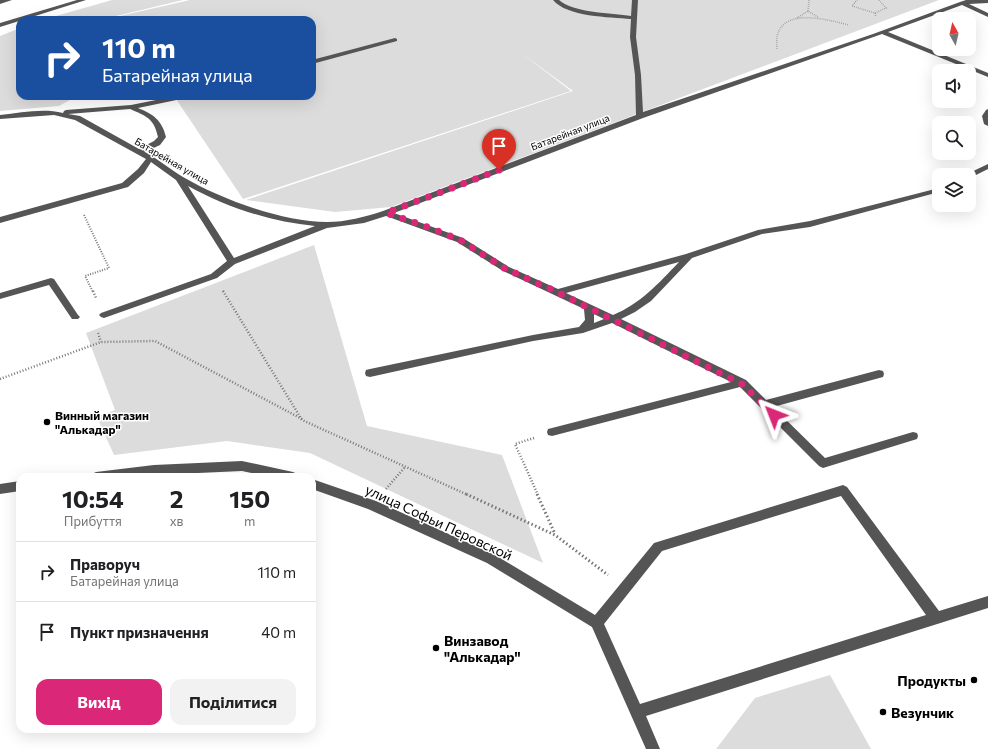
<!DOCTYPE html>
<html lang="uk">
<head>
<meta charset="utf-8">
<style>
  body { margin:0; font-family:Commissioner,sans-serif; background:#f2f2f2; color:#202124; height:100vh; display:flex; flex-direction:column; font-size:15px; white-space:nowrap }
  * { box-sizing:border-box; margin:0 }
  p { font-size:13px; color:#757577 }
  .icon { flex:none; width:22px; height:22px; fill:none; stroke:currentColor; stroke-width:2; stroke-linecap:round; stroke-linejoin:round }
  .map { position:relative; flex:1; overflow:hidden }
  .drawer { position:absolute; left:16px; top:473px; width:300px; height:260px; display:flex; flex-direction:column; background:#fff; border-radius:12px; box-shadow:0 4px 16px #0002 }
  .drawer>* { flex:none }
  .hud { position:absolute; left:16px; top:16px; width:300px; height:84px; border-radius:12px; box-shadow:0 4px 16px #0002; background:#1a4fa0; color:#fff; overflow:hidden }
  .needle { width:26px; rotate:352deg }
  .controls { position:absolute; left:932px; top:12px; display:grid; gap:8px }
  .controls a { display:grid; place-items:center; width:44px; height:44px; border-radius:8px; background:#fff; box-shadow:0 4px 16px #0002; font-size:20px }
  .pin { position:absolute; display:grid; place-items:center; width:34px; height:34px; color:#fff; margin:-41px -17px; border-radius:50% 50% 50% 0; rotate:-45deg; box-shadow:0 0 4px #0007 }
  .pin .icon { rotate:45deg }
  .me { position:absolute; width:44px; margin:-22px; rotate:315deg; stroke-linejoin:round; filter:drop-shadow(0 0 3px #0008) }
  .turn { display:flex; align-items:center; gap:14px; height:84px; padding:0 20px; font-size:18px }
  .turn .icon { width:52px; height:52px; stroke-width:2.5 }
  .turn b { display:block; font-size:28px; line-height:34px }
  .eta { display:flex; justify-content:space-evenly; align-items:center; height:68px; text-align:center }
  .eta b { font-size:24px; font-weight:700; line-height:28px }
  .button { display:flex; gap:8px; margin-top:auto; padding:8px 20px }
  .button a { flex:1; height:46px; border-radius:12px; background:#db2777; color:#fff; font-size:16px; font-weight:700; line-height:46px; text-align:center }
  .button a+a { background:#f2f2f2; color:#202124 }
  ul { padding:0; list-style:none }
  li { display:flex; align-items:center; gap:12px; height:60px; padding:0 20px; border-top:1px solid #e0e0e0 }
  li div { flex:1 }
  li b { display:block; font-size:15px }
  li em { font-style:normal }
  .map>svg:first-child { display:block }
  .green { fill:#dcdcdc }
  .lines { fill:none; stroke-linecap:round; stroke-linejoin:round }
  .path-far3 { stroke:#777; stroke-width:1.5; stroke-dasharray:0.5 1.5; stroke-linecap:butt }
  .path-far2 { stroke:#777; stroke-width:2; stroke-dasharray:1 1.5; stroke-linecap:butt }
  .path-far1 { stroke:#777; stroke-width:2.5; stroke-dasharray:1 2; stroke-linecap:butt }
  .path { stroke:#777; stroke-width:3; stroke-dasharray:1.5 2.5; stroke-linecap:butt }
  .minor { fill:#555; fill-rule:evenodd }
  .route { stroke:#db2777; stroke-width:7; stroke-dasharray:0 12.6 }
  .poi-dot { fill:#000; stroke:#fff; stroke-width:1.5 }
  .labels { text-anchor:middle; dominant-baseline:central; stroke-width:3; stroke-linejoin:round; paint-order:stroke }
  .far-street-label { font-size:10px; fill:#000; stroke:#fff }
  .poi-label { font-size:12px; font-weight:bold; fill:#000; stroke:#fff; text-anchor:start }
  .near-street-label { font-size:14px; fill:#000; stroke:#fff }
  .near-poi-label { font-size:14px; font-weight:bold; fill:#000; stroke:#fff; text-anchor:start }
</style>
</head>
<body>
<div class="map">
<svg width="988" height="749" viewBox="0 0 988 749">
  <rect width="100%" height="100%" fill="#fff"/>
  <g class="green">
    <path d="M 112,0 L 183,0 L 116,16 L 118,20 L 42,20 Z"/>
    <path d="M 190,0 L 939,0 L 391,207 L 335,212 L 246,200 L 573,91 L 520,52 L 571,91 L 243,199 L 174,96 L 312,96 L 312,20 L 123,20 L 120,16 Z"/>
    <path d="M 20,28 L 20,96 L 77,96 L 59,106 L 0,111 L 0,36 Z"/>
    <path d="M 314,245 L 367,426 L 502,455 L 543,563 L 310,453 L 227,441 L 114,455 L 97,417 L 115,410 L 86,333 Z"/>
    <path d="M 830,675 L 871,749 L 716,749 L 755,698 Z"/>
  </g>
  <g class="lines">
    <g class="path-far3">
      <path d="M 809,0 L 808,11 L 818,17"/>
      <path d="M 857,0 L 852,6 L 875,13 L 876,17"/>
      <path d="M 875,13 L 886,8 L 879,0"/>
      <path d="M 797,18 L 808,11"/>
      <path d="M 777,49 C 777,44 776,38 778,33 C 787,8 829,20 849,25"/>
    </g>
    <g class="path-far2">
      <path d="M 84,215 L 109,268 L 85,276 L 93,292"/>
      <path d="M 223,291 L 224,292"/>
    </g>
    <g class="path-far1">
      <path d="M 93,291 L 96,298"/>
      <path d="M 223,291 L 302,420 L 468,495"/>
      <path d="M 98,333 L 101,342"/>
      <path d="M 0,379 L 101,342 L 155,341 L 302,419"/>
      <path d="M 534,438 L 515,444 L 538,495"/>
      <path d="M 386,489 L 405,467"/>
    </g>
    <g class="path">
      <path d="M 466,494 L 555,535 L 608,575"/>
      <path d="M 537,494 L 555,534"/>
    </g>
    <g class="minor">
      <path d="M 0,0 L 12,0 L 0,4 Z"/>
      <path d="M 77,0 L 86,0 L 0,27 L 0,23 Z"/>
      <path d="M 553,0 L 559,0 C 573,13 612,13 631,16 L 632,0 L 638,0 L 636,37 L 641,75 L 643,112 L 873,34 L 960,2 L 966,0 L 988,0 L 988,3 L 969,4 L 988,13 L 988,17 L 962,5 L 888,32 L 988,73 L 988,77 L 882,34 L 643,118 L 394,213 L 463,238 L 509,267 L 558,289 L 686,254 L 758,230 L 810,221 L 939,188 L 939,192 L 810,227 L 762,234 L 692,258 L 651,301 L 635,312 L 621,319 L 746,380 L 766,400 L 879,370 L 883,371 L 884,374 L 883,377 L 773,407 L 825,458 L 913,432 L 917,433 L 918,436 L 917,439 L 823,468 L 819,466 L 740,387 L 552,436 L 548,435 L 547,432 L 548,429 L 552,428 L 731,382 L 612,323 L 583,333 L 533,341 L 370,377 L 366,376 L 365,373 L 366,370 L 370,369 L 533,335 L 579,327 L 585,320 L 584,309 L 503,271 L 457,242 L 386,216 L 364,223 L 327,228 L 235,264 L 217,278 L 104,318 L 101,317 L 99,315 L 101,313 L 211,274 L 227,261 L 176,180 L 151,162 L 144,173 L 128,187 L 0,223 L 0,217 L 122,183 L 138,169 L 146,159 L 75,120 L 54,115 L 0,119 L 0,115 C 21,113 42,108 63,113 L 64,111 L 66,110 L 131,105 L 176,96 L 189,96 L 186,98 L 138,108 C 153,114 162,120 166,137 L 160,145 L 145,152 C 158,159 170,169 183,177 C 221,199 282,222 327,222 C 346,222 365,217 383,211 L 636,115 L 635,75 L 630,37 L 631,19 C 609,17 567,17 553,0 ZM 130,109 C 146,116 154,118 158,137 L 154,141 L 139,149 L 80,116 L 68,114 ZM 188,186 C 226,207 271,222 315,226 L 234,258 ZM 679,262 C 659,283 640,304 613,315 L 566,293 ZM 594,314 L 604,319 L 594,323 Z"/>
      <path d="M 395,38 L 397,39 L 397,41 L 312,64 L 312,60 Z"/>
      <path d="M 988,109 L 988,126 L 984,124 L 982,116 L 986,110 Z"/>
      <path d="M 988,164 L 988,169 L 972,177 L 969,177 L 969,175 L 965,175 Z"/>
      <path d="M 51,278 L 54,279 L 78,315 L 80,317 L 78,319 L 72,319 L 49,285 L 0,299 L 0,293 Z"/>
      <path d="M 242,461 L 293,472 L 297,474 L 299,477 L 271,477 L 242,471 L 154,475 L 135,477 L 90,477 L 92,474 L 96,472 L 154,465 Z"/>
      <path d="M 312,479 L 376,501 L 495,555 L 595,615 L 654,543 L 843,485 L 847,487 L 939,611 L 988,596 L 988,608 L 646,716 L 660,749 L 646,749 L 592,627 L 487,563 L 368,509 L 312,489 ZM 841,496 L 926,615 L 640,704 L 604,624 L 662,551 Z"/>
      <path d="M 20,481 L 20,491 L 0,494 L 0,484 Z"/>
    </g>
  </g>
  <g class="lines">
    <path class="route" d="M 499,170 L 386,213 L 425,226 L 460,240 L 506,269 L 557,292 L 742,384 L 774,415"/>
  </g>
  <g class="poi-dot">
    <circle cx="47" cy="422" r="4"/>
    <circle cx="436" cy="648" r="4"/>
    <circle cx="974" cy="680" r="4"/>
    <circle cx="883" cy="712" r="4"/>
  </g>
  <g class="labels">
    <g class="far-street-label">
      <text transform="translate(570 132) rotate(-21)">Батарейная улица</text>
      <text transform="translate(172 161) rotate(30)">Батарейная улица</text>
    </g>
    <g class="poi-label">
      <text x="55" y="415">Винный магазин<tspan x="55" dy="14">"Алькадар"</tspan></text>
    </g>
    <g class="near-street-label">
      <text transform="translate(439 522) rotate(25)">улица Софьи Перовской</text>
    </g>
    <g class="near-poi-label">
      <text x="444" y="640">Винзавод<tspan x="444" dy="16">"Алькадар"</tspan></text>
      <text x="966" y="680" text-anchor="end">Продукты</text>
      <text x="891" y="712">Везунчик</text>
    </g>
  </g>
</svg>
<div class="controls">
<a><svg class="needle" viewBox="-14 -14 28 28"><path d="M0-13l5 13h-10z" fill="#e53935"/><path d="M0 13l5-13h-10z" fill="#757577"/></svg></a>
<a><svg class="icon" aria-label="sound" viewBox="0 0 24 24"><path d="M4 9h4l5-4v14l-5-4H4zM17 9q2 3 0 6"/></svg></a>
<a><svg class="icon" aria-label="search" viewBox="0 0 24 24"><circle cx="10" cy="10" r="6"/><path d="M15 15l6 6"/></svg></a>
<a><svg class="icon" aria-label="layers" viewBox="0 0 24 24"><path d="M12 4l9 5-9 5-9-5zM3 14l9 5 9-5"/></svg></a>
</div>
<div class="pin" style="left:499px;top:170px;background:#d93025"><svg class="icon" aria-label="arrive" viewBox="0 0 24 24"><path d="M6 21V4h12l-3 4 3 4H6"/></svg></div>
<svg class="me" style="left:774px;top:415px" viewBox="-20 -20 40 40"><path d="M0-17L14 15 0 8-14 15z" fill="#db2777" stroke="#fff" stroke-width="4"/></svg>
<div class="hud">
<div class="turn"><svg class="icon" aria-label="right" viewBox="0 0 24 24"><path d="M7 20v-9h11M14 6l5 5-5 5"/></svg><div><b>110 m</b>Батарейная улица</div></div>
</div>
<section class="drawer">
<div class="eta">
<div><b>10:54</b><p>Прибуття</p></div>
<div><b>2</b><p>хв</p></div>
<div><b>150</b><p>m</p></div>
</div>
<ul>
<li><svg class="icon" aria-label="right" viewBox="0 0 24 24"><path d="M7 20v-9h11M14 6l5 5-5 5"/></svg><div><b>Праворуч</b><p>Батарейная улица</p></div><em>110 m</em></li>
<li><svg class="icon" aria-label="arrive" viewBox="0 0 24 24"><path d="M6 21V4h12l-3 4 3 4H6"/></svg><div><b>Пункт призначення</b></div><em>40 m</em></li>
</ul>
<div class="button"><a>Вихід</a><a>Поділитися</a></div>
</section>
</div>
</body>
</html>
